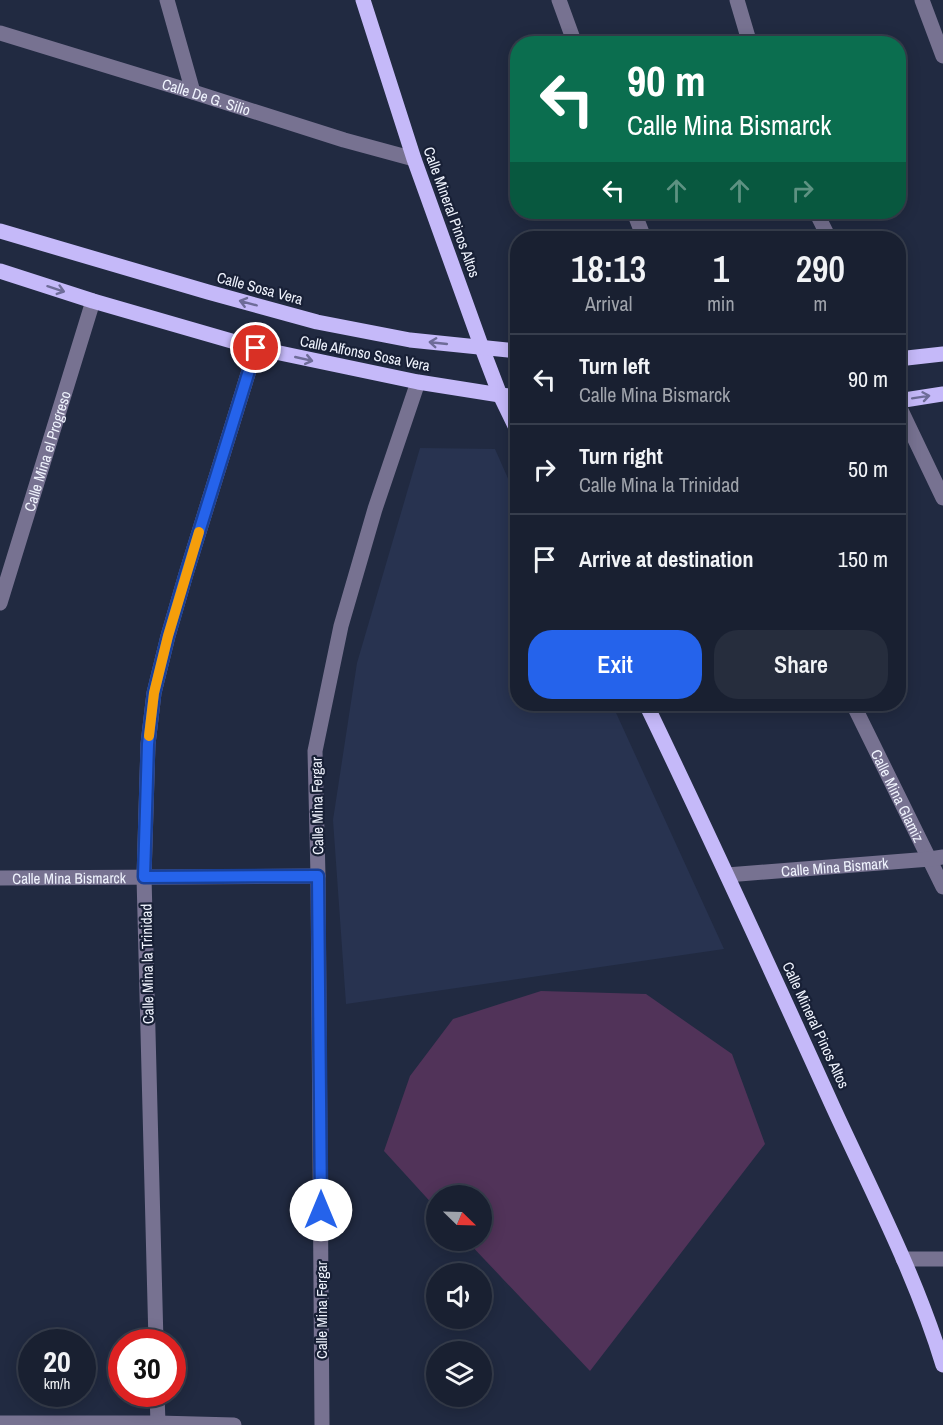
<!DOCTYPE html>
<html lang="en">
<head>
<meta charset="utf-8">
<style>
  body { margin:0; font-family:"Archivo Narrow",sans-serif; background:#262d3d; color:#f1f3f6; height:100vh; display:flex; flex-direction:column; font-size:22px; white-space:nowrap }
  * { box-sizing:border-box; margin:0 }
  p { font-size:20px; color:#9fa3ab }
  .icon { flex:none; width:33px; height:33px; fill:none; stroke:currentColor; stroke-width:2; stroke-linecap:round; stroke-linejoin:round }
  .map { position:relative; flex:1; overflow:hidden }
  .side { position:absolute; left:510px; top:231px; width:396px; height:480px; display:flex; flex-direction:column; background:#192031; border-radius:24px; box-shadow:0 3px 15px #0003,0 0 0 2px #373e4d }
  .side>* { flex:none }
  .top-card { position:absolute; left:510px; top:36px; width:396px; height:183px; border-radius:24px; box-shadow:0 3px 15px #0003,0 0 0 2px #373e4d; background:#0b6e4f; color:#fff; overflow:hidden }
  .needle { width:39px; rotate:113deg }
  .tools { position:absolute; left:426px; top:1185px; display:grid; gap:12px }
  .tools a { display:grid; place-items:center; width:66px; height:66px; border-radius:50%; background:#192031; box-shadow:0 3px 15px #0003,0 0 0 2px #373e4d; font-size:30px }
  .speed { position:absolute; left:18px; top:1329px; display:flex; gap:12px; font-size:30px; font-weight:700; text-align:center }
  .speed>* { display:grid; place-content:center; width:78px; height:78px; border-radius:50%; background:#192031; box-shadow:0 3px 15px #0003,0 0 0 2px #373e4d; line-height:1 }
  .speed small { font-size:15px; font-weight:400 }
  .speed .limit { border:9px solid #d22; background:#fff; color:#111 }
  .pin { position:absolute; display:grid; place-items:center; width:51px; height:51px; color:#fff; margin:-26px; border:3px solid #fff; border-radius:50%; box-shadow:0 2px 6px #0007 }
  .me { position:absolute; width:66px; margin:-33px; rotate:0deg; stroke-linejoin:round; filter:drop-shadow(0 0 4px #0008) }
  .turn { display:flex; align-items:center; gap:21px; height:126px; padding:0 18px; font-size:27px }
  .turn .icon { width:78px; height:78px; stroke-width:2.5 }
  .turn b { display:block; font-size:42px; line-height:51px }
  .lanes { display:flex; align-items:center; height:57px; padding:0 18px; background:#0003; justify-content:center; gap:30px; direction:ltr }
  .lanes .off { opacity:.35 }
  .eta { display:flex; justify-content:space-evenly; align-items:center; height:102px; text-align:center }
  .eta b { font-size:36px; font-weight:600; line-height:42px }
  .primary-button { display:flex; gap:12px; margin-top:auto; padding:12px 18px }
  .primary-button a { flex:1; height:69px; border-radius:24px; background:#2563eb; color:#fff; font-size:24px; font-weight:600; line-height:69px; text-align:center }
  .primary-button a+a { background:#262d3d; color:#f1f3f6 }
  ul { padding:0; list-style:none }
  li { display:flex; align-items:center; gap:18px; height:90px; padding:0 18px; border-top:2px solid #373e4d }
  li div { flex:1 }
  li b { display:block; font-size:22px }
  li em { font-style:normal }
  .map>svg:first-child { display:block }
  .built { fill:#283350 }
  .green { fill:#513359 }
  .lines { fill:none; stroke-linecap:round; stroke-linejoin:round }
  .minor { stroke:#777291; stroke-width:15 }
  .major { stroke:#c5b9f9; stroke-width:15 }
  .oneway { stroke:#6e6c98 }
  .route-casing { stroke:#184099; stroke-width:15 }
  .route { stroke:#2563eb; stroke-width:10 }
  .slow { stroke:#f59e0b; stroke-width:10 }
  .labels { text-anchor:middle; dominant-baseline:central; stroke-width:4.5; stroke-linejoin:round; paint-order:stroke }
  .street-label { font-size:15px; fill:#eff3fd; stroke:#182036 }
</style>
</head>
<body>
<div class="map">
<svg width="943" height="1425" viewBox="0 0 943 1425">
  <rect width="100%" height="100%" fill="#212a41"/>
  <path class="built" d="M 420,448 L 495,449 L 517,499 L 518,704 L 612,704 L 724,949 L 346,1004 L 333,820 L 357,663 Z"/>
  <path class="green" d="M 541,991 L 646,994 L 732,1054 L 765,1144 L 590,1371 L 467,1241 L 482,1240 L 482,1196 L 436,1196 L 436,1208 L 384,1151 L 410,1076 L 453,1019 Z"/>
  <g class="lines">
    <g class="minor">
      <path d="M 167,0 L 193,92"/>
      <path d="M 559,0 L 575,44"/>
      <path d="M 737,0 L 750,44"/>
      <path d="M 922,0 L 943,56"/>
      <path id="s1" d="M 0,33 L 193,92 L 344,140 L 414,159"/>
      <path d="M 634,212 L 644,238"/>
      <path d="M 816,212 L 829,238"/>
      <path d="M 898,404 L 943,498"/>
      <path id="s2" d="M 0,603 L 93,301"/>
      <path id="s3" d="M 853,704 L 943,887"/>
      <path id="s4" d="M 727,875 L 930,859 L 943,857"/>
      <path id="s5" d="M 0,878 L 318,876"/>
      <path d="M 903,1259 L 943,1259"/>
      <path d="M 156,1342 L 144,877 L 148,744 L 154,693 L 168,636 L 186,574 L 256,348"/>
      <path d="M 157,1394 L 158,1423"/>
      <path d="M 0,1423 L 158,1423 L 234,1425"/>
      <path d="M 322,1425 L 318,876 L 315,751 L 341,626 L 375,509 L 418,382"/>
    </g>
    <g class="major">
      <path d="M 363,0 L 414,159 L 482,348 L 500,395 L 518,432"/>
      <path d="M 0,231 L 208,292 L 317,322 L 410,340 L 518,351"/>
      <path d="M 0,271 L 93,301 L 256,348 L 418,382 L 500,395 L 518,397"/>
      <path d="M 898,359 L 943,354"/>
      <path d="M 898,401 L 943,394"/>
      <path d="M 646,704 C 710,837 772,972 833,1107 C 872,1192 916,1276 943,1365"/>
    </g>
  </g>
  <defs><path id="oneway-shaft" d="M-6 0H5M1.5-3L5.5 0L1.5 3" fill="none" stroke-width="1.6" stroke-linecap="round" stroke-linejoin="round" transform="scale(1.5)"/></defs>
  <g class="oneway">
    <use href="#oneway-shaft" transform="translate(56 289) rotate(18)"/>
    <use href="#oneway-shaft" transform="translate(248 303) rotate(-165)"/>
    <use href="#oneway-shaft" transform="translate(438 343) rotate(-174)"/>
    <use href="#oneway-shaft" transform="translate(304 359) rotate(13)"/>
    <use href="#oneway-shaft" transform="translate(921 397) rotate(-9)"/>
  </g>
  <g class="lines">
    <g class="route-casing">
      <path id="route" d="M 256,348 L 186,574 L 168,636 L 154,693 L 148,744 L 144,877 L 318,876 L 321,1210"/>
    </g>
    <use href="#route" class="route"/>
    <path class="slow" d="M 149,736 L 154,693 L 168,636 L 199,532"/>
  </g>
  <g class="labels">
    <g class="street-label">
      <text stroke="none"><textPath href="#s1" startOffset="216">Calle De G. Silio</textPath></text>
      <text transform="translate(452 212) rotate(70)">Calle Mineral Pinos Altos</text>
      <text transform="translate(260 288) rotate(15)">Calle Sosa Vera</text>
      <text transform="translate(365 353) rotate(11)">Calle Alfonso Sosa Vera</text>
      <text stroke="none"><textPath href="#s2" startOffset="159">Calle Mina el Progreso</textPath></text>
      <text stroke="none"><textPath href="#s3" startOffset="102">Calle Mina Glamiz</textPath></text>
      <text transform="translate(317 806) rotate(-91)">Calle Mina Fergar</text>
      <text stroke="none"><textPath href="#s4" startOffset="108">Calle Mina Bismark</textPath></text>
      <text stroke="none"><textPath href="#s5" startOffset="69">Calle Mina Bismarck</textPath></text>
      <text transform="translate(147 964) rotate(-91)">Calle Mina la Trinidad</text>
      <text transform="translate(816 1025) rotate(65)">Calle Mineral Pinos Altos</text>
      <text transform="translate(321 1310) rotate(-90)">Calle Mina Fergar</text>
    </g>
  </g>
</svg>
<div class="tools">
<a><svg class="needle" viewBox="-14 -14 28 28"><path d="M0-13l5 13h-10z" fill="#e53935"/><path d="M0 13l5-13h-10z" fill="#9fa3ab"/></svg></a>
<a><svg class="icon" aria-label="sound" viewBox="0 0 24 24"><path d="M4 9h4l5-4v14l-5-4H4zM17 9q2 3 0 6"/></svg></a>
<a><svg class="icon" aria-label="layers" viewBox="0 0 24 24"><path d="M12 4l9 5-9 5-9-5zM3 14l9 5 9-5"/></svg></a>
</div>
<div class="speed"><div>20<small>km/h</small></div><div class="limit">30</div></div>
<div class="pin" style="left:256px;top:348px;background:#d93025"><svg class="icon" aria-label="arrive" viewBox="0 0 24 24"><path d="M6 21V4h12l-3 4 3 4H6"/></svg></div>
<svg class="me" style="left:321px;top:1210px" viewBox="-20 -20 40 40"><circle r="19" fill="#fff"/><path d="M0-13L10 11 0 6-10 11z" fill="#2563eb"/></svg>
<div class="top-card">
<div class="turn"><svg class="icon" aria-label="left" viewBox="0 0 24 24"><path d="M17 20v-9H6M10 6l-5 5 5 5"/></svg><div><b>90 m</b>Calle Mina Bismarck</div></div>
<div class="lanes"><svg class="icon" aria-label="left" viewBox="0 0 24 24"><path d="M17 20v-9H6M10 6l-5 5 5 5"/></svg><svg class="icon off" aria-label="ahead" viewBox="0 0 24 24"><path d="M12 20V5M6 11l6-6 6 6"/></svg><svg class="icon off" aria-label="ahead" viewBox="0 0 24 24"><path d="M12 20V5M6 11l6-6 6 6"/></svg><svg class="icon off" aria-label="right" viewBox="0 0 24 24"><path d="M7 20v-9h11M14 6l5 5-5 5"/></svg></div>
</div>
<section class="side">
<div class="eta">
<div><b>18:13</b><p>Arrival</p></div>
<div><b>1</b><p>min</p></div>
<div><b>290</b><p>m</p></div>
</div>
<ul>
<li><svg class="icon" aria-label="left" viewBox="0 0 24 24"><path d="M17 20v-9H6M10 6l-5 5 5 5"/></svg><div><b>Turn left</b><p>Calle Mina Bismarck</p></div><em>90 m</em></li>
<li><svg class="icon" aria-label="right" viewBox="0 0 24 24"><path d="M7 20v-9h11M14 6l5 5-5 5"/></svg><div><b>Turn right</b><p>Calle Mina la Trinidad</p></div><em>50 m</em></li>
<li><svg class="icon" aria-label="arrive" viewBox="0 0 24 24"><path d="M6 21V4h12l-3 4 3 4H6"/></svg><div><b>Arrive at destination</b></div><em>150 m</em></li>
</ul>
<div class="primary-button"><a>Exit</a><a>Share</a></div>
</section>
</div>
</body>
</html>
